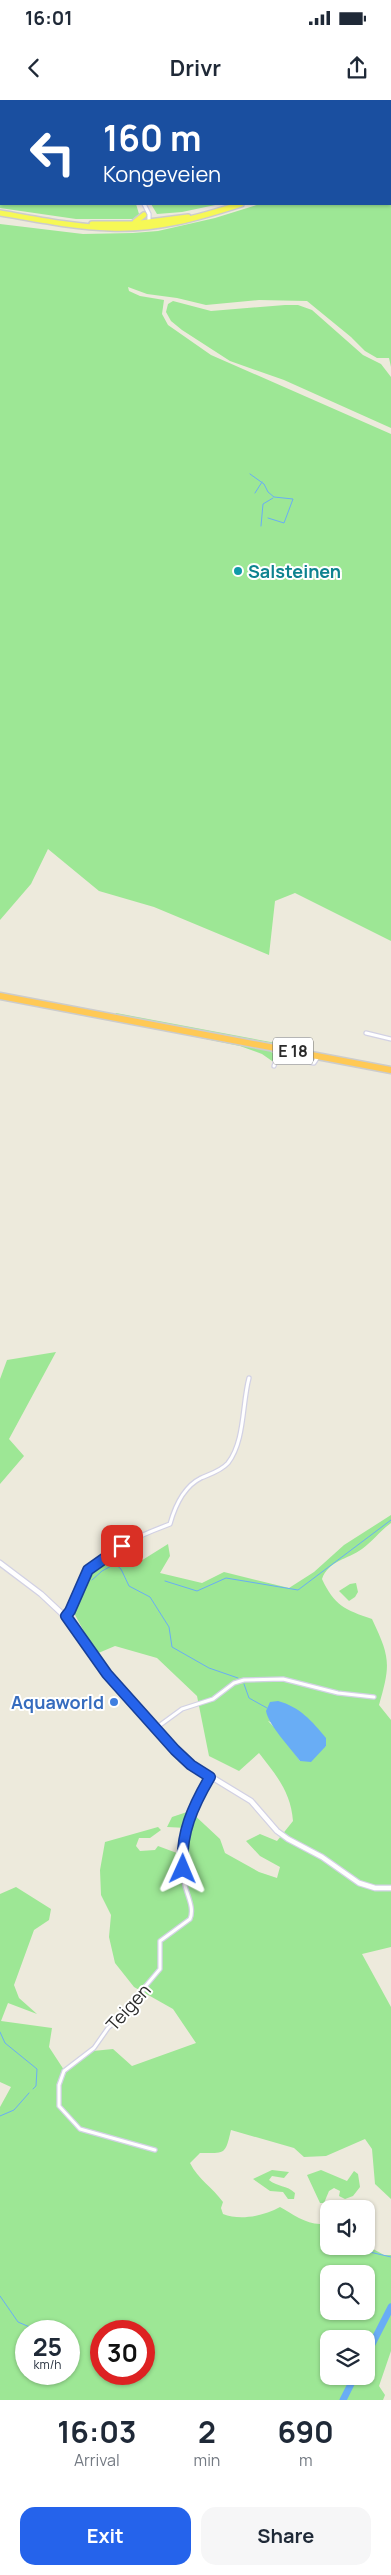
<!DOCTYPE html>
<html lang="en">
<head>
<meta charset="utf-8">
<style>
  body { margin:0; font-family:Manrope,sans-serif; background:#f6f6f7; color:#1f2937; height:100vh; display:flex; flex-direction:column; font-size:19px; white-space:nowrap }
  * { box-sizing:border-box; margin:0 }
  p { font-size:16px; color:#747a83 }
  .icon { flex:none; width:28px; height:28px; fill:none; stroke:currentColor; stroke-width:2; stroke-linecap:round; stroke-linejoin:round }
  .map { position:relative; height:2300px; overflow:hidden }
  .sheet { display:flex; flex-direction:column; background:#fff; flex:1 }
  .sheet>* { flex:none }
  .guide { position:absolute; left:0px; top:0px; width:391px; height:105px; box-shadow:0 1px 4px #0004; background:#1a4fa0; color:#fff; overflow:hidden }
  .buttons { position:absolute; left:320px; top:2100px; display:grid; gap:10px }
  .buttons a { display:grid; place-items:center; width:55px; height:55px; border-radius:10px; background:#fff; box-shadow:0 1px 4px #0004; font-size:25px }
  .speed { position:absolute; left:15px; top:2220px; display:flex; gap:10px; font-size:25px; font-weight:700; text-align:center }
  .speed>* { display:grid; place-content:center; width:65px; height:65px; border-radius:50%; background:#fff; box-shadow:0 1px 4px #0004; line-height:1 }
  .speed small { font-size:12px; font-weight:400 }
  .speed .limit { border:8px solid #d22; background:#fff; color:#111 }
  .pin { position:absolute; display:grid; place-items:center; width:42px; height:42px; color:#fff; margin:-21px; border-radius:10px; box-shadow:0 2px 8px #0006 }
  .me { position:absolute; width:55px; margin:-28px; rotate:1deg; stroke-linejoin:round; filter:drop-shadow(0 0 4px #0008) }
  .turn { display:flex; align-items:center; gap:18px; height:105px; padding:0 20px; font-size:22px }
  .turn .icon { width:65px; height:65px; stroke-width:2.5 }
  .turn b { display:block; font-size:35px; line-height:42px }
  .eta { display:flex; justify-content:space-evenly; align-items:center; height:85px; text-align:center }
  .eta b { font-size:30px; font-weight:700; line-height:35px }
  .primary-button { display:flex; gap:10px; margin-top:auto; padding:10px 20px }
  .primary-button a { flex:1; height:58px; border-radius:15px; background:#2563eb; color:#fff; font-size:20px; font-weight:700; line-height:58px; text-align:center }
  .primary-button a+a { background:#f6f6f7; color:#1f2937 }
  .status { display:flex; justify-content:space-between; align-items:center; height:35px; padding:0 25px; background:#fff; direction:ltr }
  .status svg { height:14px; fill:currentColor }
  header { display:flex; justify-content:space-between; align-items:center; height:65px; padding:0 20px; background:#fff; font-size:22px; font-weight:700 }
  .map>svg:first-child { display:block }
  .green { fill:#9de795; fill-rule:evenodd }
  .water { fill:#69adf5 }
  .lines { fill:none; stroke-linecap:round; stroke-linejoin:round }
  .stream { stroke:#69adf5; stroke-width:1 }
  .river { stroke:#69adf5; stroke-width:7 }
  .street-casing { stroke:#d2d1e4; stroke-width:5.5 }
  .secondary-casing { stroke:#d2d1e4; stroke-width:7 }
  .primary-casing { stroke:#ccc; stroke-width:8 }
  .highway-casing { stroke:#ccc; stroke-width:9 }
  .street { stroke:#fff; stroke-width:3 }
  .secondary { stroke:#fff; stroke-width:4.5 }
  .primary { stroke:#f6f856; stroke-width:5 }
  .highway { stroke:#ffc955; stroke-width:6 }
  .route-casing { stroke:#184099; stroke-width:12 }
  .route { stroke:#2563eb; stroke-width:9 }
  .culture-dot { fill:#0f9aa8; stroke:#fff; stroke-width:2 }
  .shop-dot { fill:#3f7fe0; stroke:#fff; stroke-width:2 }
  .labels { text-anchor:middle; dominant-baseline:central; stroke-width:4; stroke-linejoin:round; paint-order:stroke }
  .shield { fill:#fff; stroke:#6b6b6b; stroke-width:1 }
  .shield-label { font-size:16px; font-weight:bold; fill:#2b2b2b }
  .culture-label { font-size:18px; font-weight:bold; fill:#0d838f; stroke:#fff; text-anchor:start }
  .shop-label { font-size:18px; font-weight:bold; fill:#366cbe; stroke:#fff; text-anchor:end }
  .street-label { font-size:18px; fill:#2b2b2b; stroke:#fff }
</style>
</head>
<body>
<div class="status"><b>16:01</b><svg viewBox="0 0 49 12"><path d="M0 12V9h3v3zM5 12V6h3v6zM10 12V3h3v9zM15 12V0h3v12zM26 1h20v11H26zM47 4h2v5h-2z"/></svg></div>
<header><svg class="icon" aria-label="back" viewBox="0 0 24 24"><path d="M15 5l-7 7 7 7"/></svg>Drivr<svg class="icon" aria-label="share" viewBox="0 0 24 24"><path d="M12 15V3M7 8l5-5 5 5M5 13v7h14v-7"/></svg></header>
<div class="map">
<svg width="391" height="2300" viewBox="0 0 391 2300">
  <rect width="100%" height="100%" fill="#edeadc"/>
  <g class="green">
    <path d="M 0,0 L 78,1 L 1,1 L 1,104 L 136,104 L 139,114 L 133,119 L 76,119 L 0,108 Z"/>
    <path d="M 216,0 L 391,0 L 391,44 L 390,1 Z"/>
    <path d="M 391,58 L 391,267 L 389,258 L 377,258 L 365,251 L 351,237 L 307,201 L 259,200 L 206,205 L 177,198 L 147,194 L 128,187 L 129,191 L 140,196 L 164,200 L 162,214 L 168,225 L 211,255 L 391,334 L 391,841 L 295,793 L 275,801 L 269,855 L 154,807 L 99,791 L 48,749 L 31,784 L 0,820 L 0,124 L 83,134 L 133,133 L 158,131 L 215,118 L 260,104 L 390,104 Z"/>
    <path d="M 151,104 L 220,104 L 182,112 L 157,114 Z"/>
    <path d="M 173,201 L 211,211 L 285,205 L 298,205 L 312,210 L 363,255 L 381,264 L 391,277 L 391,328 L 284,280 L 230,261 L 182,230 L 171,221 L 166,212 L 168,204 Z"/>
    <path d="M 116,913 L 276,943 L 277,944 L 115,915 Z"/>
    <path d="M 118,921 L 270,951 L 275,955 L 274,960 L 272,961 L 262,954 L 240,946 Z"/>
    <path d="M 56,1252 L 9,1339 L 24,1356 L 0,1384 L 0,1279 L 7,1260 Z"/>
    <path d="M 391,1415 L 391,1423 C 380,1431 372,1442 362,1449 C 348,1459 328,1461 322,1479 C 334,1505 345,1510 372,1519 C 390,1557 391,1564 379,1605 L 391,1620 L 391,1847 L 362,1854 L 391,1907 L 391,2099 L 375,2084 L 372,2049 L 365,2039 L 326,2056 L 304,2057 L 294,2048 L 231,2030 C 225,2055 226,2053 200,2053 L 190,2063 C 198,2079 212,2087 223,2102 L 221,2108 L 223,2114 C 240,2121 264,2116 280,2107 C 294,2115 313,2129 329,2122 L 329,2146 L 366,2145 L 384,2155 L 391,2155 L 391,2251 L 379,2286 L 385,2295 L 383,2300 L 0,2300 L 0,2007 L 11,1987 L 0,1982 L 0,1794 L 16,1787 L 51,1809 L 49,1820 L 34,1830 L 14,1885 L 19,1898 L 37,1914 L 8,1903 L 1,1921 L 52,1928 L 49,1947 L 64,1970 L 93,1951 L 113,1949 L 132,1966 L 196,1943 L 173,1909 L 134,1887 L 115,1863 L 109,1837 L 111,1815 L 101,1795 L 100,1770 L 105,1742 L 158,1727 L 161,1730 L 150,1738 L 139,1738 L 136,1746 L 140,1751 L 155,1750 L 158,1746 L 185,1756 L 187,1728 L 167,1727 L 172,1717 L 190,1711 L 220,1739 L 225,1753 L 259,1772 L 277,1778 L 280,1767 L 260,1756 L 246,1741 L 260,1734 L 277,1741 L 293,1721 C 291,1692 276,1675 259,1653 L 239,1671 L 209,1656 L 197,1596 L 157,1558 L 115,1546 L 96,1554 L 73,1511 L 92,1468 L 111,1454 L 136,1464 L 168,1444 L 170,1456 L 160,1473 L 202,1483 L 224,1472 L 289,1488 L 314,1472 L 344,1445 ZM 268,1621 L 326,1646 L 300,1661 L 281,1634 ZM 329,2174 L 366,2174 L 366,2211 L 329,2211 ZM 26,2231 L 69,2231 L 69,2274 L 26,2274 ZM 101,2231 L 144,2231 L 144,2274 L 101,2274 ZM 329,2239 L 366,2239 L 366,2276 L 329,2276 Z"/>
    <path d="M 356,1483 L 358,1492 L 355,1497 L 349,1501 L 339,1491 L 350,1484 Z"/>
    <path d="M 272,2070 L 289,2072 L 284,2078 L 272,2076 L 269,2080 C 277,2087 287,2085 295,2093 L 294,2099 L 288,2099 L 283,2092 L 270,2091 L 253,2079 Z"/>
    <path d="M 321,2070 L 347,2081 L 354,2071 L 358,2074 L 360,2087 L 353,2096 L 345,2099 L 339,2096 L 340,2091 L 334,2088 L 329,2091 L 324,2103 L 320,2103 L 307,2075 Z"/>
  </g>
  <path class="water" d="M 278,1601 C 300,1607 312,1621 326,1638 L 326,1646 L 311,1662 L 300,1661 C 290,1647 269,1626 266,1611 L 270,1602 Z"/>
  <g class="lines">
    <g class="stream">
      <path d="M 66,1 L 66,0"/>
      <path d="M 0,31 L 1,30"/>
      <path d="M 250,374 L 264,384 L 268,392 L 274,397 L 293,399 L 284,423 L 268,418"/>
      <path d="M 255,393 L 262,382"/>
      <path d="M 261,426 L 263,404 L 273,398"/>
      <path d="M 92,1480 L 102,1471 L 115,1464 L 121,1469 L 129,1486 L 150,1497 L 169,1527 L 172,1547 L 209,1568 L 238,1578"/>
      <path d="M 165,1481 L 197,1491 L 226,1478 L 298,1490 L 391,1420"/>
      <path d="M 244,1584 L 249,1598 L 267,1608"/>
      <path d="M 0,1932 L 5,1943 L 37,1969 L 36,1986 L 33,1989"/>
      <path d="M 0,2016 L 14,2010 L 29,1993"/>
      <path d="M 358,2146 L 361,2150 L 391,2157"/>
      <path d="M 0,2196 L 18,2222 L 39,2231"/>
    </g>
    <g class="river">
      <path d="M 366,2256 L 391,2207"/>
      <path d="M 343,2300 L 355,2276"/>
    </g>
    <g class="street-casing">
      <g id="street">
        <path d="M 82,0 L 83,1"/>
        <path d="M 130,1 L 131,0"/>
        <path d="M 184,1 L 185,0"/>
        <path d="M 144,104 L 149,114 L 149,124"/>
        <path d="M 366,933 L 391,939"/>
        <path d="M 277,959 C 288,963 302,960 314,963 L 318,957"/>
        <path d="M 274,966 L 279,950"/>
        <path d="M 66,1516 L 70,1511 C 76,1499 79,1484 87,1472 C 100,1451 146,1433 170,1424 C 175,1406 183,1387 201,1378 C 210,1374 221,1371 228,1363 C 245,1341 242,1304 249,1278"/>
        <path d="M 156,1628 L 182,1609 L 213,1599 L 234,1583 L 244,1580 L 283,1579 L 338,1593 L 374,1597"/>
        <path d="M 155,2050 L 80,2029 L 59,2006 L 59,1985 L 64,1971 L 94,1948 L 108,1928 L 134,1905 L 144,1888 L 160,1869 L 160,1841 L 190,1819 C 195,1807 186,1794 184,1781 C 179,1739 190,1713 210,1677"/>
      </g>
    </g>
    <g class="secondary-casing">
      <path id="secondary" d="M 0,1463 L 41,1494 L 72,1523 L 107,1574 L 187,1662 L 251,1701 L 277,1731 L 288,1739 L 322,1757 L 359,1783 L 375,1788 L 391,1788"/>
    </g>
    <g class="primary-casing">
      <g id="primary">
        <path d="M 390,52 L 391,52"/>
        <path d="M 0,113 C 36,119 73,127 110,128 C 156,130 198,118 241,104"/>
        <path d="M 135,122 L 144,115"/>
        <path d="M 92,124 L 133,124 L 188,117"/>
      </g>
    </g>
    <g class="highway-casing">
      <path id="highway" d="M 0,896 L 391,970"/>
    </g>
    <use href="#street" class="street"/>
    <use href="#secondary" class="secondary"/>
    <use href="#primary" class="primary"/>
    <use href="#highway" class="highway"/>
  </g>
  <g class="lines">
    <g class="route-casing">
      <path id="route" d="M 122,1446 L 88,1470 L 70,1511 L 66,1516 L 107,1574 L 175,1650 L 191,1665 L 210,1677 C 193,1706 180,1734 183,1769"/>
    </g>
    <use href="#route" class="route"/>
  </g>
  <circle class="culture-dot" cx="238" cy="471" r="5"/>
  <circle class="shop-dot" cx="114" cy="1602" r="5"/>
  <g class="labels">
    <rect class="shield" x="273" y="937.5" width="40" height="27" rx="4"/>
    <g class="shield-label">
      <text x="293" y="951">E 18</text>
    </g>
    <g class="culture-label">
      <text x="248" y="471">Salsteinen</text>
    </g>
    <g class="shop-label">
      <text x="104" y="1602">Aquaworld</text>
    </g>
    <g class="street-label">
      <text transform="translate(128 1907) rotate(-48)">Teigen</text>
    </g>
  </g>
</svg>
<div class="buttons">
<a><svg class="icon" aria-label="sound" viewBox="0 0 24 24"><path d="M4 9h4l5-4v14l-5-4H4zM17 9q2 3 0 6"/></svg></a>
<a><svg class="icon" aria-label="search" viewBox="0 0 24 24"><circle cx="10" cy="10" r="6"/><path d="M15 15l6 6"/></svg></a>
<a><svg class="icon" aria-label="layers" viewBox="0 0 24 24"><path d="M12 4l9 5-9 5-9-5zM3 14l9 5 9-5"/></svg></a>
</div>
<div class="speed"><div>25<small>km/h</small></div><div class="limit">30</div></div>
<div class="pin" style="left:122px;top:1446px;background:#d93025"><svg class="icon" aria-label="arrive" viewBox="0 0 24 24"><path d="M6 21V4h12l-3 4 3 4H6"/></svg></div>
<svg class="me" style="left:183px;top:1769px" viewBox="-20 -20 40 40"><path d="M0-17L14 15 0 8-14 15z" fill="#2563eb" stroke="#fff" stroke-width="4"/></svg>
<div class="guide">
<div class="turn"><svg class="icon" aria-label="left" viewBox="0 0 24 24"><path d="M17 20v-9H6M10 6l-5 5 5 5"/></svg><div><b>160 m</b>Kongeveien</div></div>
</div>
</div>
<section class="sheet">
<div class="eta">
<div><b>16:03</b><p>Arrival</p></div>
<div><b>2</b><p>min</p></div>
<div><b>690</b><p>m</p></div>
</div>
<div class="primary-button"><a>Exit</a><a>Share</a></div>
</section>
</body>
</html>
